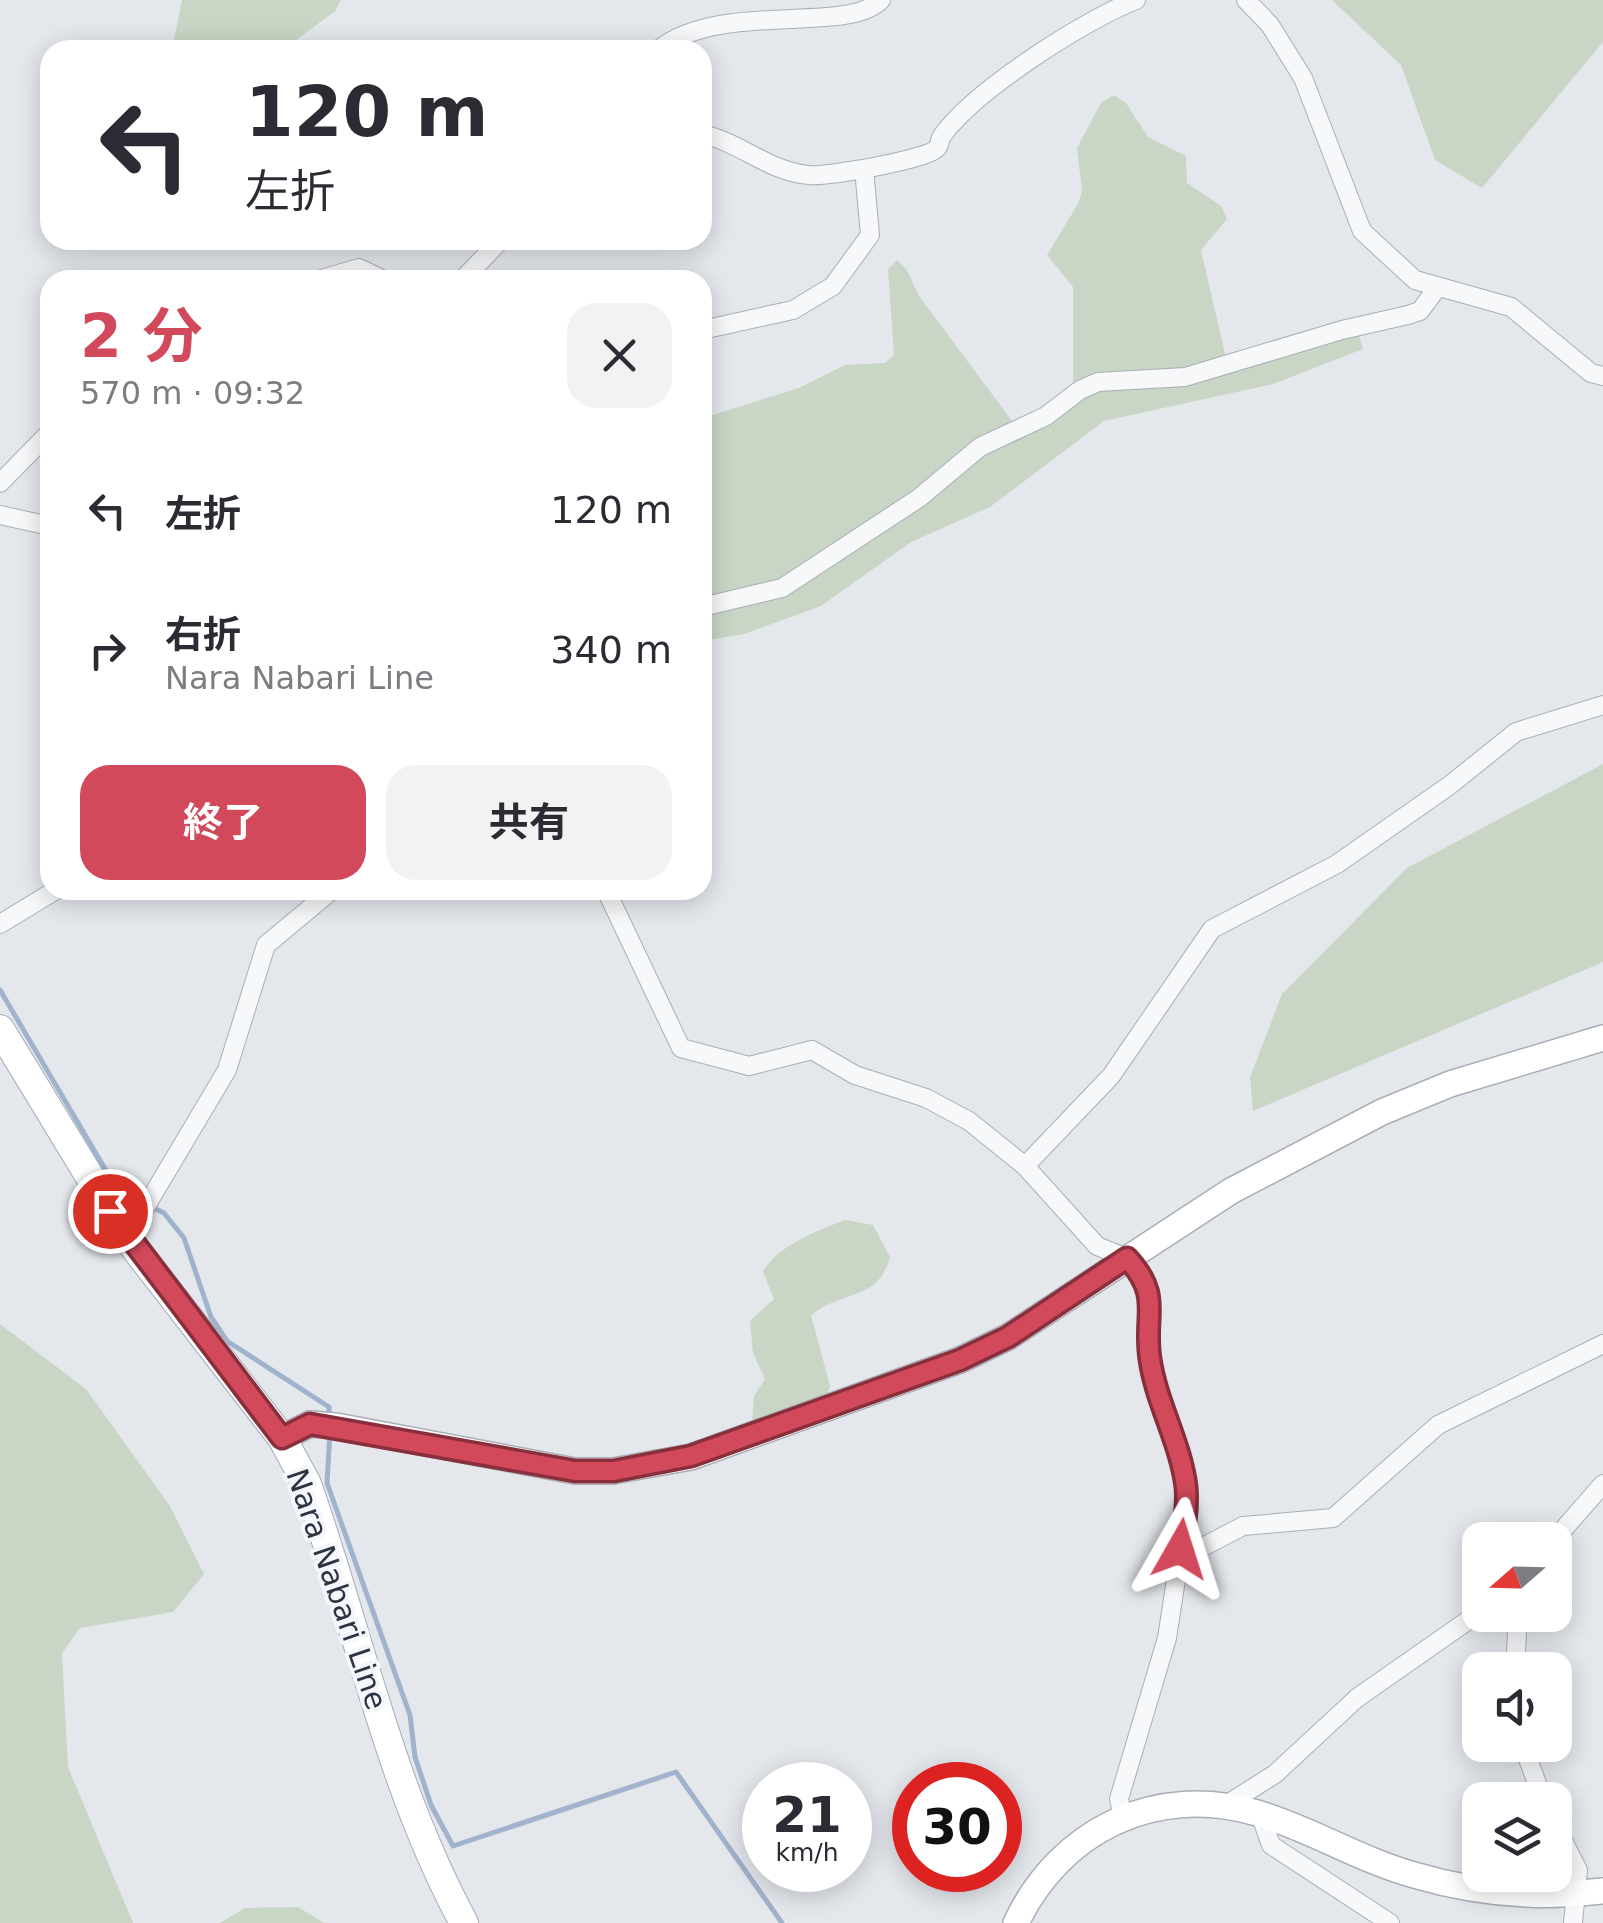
<!DOCTYPE html>
<html lang="ja">
<head>
<meta charset="utf-8">
<style>
  body { margin:0; font-family:"DejaVu Sans","Noto Sans JP",sans-serif; background:#f2f2f3; color:#2b2b33; height:100vh; display:flex; flex-direction:column; font-size:38px; white-space:nowrap }
  * { box-sizing:border-box; margin:0 }
  p { font-size:32px; color:#7c7c81 }
  .icon { flex:none; width:55px; height:55px; fill:none; stroke:currentColor; stroke-width:2; stroke-linecap:round; stroke-linejoin:round }
  .map { position:relative; flex:1; overflow:hidden }
  .drawer { position:absolute; left:40px; top:270px; width:672px; height:630px; display:flex; flex-direction:column; background:#fff; border-radius:30px; box-shadow:0 5px 25px #0003 }
  .drawer>* { flex:none }
  .hud { position:absolute; left:40px; top:40px; width:672px; height:210px; border-radius:30px; box-shadow:0 5px 25px #0003; background:#fff; color:#2b2b33; overflow:hidden }
  .needle { width:65px; rotate:250deg }
  .tools { position:absolute; left:1462px; top:1522px; display:grid; gap:20px }
  .tools a { display:grid; place-items:center; width:110px; height:110px; border-radius:20px; background:#fff; box-shadow:0 5px 25px #0003; font-size:50px }
  .speed { position:absolute; left:742px; top:1762px; display:flex; gap:20px; font-size:50px; font-weight:700; text-align:center }
  .speed>* { display:grid; place-content:center; width:130px; height:130px; border-radius:50%; background:#fff; box-shadow:0 5px 25px #0003; line-height:1 }
  .speed small { font-size:25px; font-weight:400 }
  .speed .limit { border:15px solid #d22; background:#fff; color:#111 }
  .pin { position:absolute; display:grid; place-items:center; width:85px; height:85px; color:#fff; margin:-42px; border:5px solid #fff; border-radius:50%; box-shadow:0 2px 10px #0007 }
  .me { position:absolute; width:110px; margin:-55px; rotate:6deg; stroke-linejoin:round; filter:drop-shadow(0 0 8px #0008) }
  .turn { display:flex; align-items:center; gap:35px; height:210px; padding:0 40px; font-size:45px }
  .turn .icon { width:130px; height:130px; stroke-width:2.5 }
  .turn b { display:block; font-size:70px; line-height:85px }
  .round { display:grid; place-items:center; flex:none; width:105px; height:105px; border-radius:30px; background:#f2f2f3 }
  .headline { display:flex; align-items:center; justify-content:space-between; height:170px; padding:0 40px }
  h1 { font-size:60px; font-weight:700; line-height:75px; color:#d1495b }
  .cta { display:flex; gap:20px; margin-top:auto; padding:20px 40px }
  .cta a { flex:1; height:115px; border-radius:30px; background:#d1495b; color:#fff; font-size:40px; font-weight:700; line-height:115px; text-align:center }
  .cta a+a { background:#f2f2f3; color:#2b2b33 }
  ul { padding:0; list-style:none }
  li { display:flex; align-items:center; gap:30px; height:140px; padding:0 40px }
  li div { flex:1 }
  li b { display:block; font-size:38px }
  li em { font-style:normal }
  .map>svg:first-child { display:block }
  .green { fill:#c9d6c5 }
  .lines { fill:none; stroke-linecap:round; stroke-linejoin:round }
  .stream { stroke:#9fb4cc; stroke-width:5 }
  .minor-casing { stroke:#a9aeb7; stroke-width:20 }
  .secondary-casing { stroke:#a9aeb7; stroke-width:28 }
  .primary-casing { stroke:#a3abb8; stroke-width:30 }
  .minor { stroke:#f7f8fa; stroke-width:18 }
  .secondary { stroke:#fff; stroke-width:25 }
  .primary { stroke:#fff; stroke-width:28 }
  .route-casing { stroke:#882f3b; stroke-width:25 }
  .route { stroke:#d1495b; stroke-width:18 }
  .labels { text-anchor:middle; dominant-baseline:central; stroke-width:8; stroke-linejoin:round; paint-order:stroke }
  .street-label { font-size:30px; fill:#2b3445; stroke:#f4f6f9 }
</style>
</head>
<body>
<div class="map">
<svg width="1603" height="1923" viewBox="0 0 1603 1923">
  <rect width="100%" height="100%" fill="#e4e7ec"/>
  <g class="green">
    <path d="M 182,0 L 341,0 L 335,11 L 283,50 L 182,50 L 174,39 Z"/>
    <path d="M 1332,0 L 1603,0 L 1603,42 L 1482,188 L 1435,160 L 1401,65 Z"/>
    <path d="M 1114,95 L 1126,103 L 1148,137 L 1186,156 L 1187,183 L 1221,206 L 1227,219 L 1201,250 L 1228,367 L 1333,328 L 1359,335 L 1363,349 L 1273,384 L 1104,421 L 990,507 L 911,542 L 821,606 L 744,634 L 703,641 L 703,418 L 799,388 L 845,365 L 885,363 L 894,355 L 888,269 L 897,260 L 907,270 L 919,296 L 1018,429 L 1073,403 L 1073,287 L 1047,255 L 1078,204 L 1082,191 L 1077,148 L 1101,103 Z"/>
    <path d="M 1603,764 L 1603,962 L 1253,1111 L 1250,1077 L 1282,994 L 1407,868 Z"/>
    <path d="M 845,1220 L 873,1225 L 890,1257 C 879,1301 842,1290 811,1315 L 830,1386 L 827,1395 L 752,1423 L 754,1396 L 765,1379 L 753,1353 L 750,1321 L 774,1299 L 763,1272 C 776,1246 819,1230 845,1220 Z"/>
    <path d="M 0,1324 L 86,1389 L 170,1506 L 204,1574 L 173,1612 L 80,1628 L 62,1653 L 68,1767 L 133,1923 L 0,1923 Z"/>
    <path d="M 298,1907 L 324,1923 L 220,1923 L 245,1908 Z"/>
  </g>
  <g class="lines">
    <g class="stream">
      <path d="M 0,990 L 118,1191 L 164,1213 L 184,1238 L 211,1317 L 227,1341 L 329,1407 L 329,1415"/>
      <path d="M 330,1431 L 327,1483 L 410,1715 L 415,1757 L 431,1805 L 453,1846 L 676,1772 L 782,1923"/>
    </g>
    <g class="minor-casing">
      <g id="minor">
        <path d="M 1246,0 L 1270,25 L 1303,78 L 1362,231 L 1415,280 L 1511,307 L 1591,373 L 1603,376"/>
        <path d="M 658,50 C 721,0 847,35 881,0"/>
        <path d="M 702,134 C 740,142 769,172 809,175 C 825,177 925,160 936,149 C 941,144 938,143 942,136 C 974,91 1084,20 1136,0"/>
        <path d="M 318,280 L 359,268 L 384,280"/>
        <path d="M 462,280 L 501,240"/>
        <path d="M 702,330 L 793,310 L 833,286 L 870,235 L 864,169"/>
        <path d="M 0,483 L 50,432"/>
        <path d="M 0,515 L 50,526"/>
        <path d="M 702,607 L 782,588 L 919,498 L 980,447 L 1046,416 L 1080,390 L 1098,382 L 1185,377 L 1342,330 L 1408,315 L 1420,311 L 1437,288"/>
        <path d="M 606,890 L 681,1048 L 749,1066 L 812,1050 L 855,1075 L 926,1098 L 969,1121 L 1025,1166 L 1097,1246 L 1127,1258 L 1145,1278 L 1151,1301 L 1148,1353 L 1186,1486 L 1185,1521 L 1167,1638 L 1119,1799 L 1123,1817"/>
        <path d="M 0,924 L 56,890"/>
        <path d="M 1025,1166 L 1111,1076 L 1212,929 L 1337,864 L 1450,785 L 1516,732 L 1603,705"/>
        <path d="M 127,1238 L 227,1070 L 266,945 L 332,890"/>
        <path d="M 1554,1540 L 1603,1484"/>
        <path d="M 1181,1549 L 1197,1550 L 1243,1526 L 1333,1518 L 1438,1425 L 1603,1344"/>
        <path d="M 1515,1670 L 1518,1615"/>
        <path d="M 1523,1745 L 1543,1800"/>
        <path d="M 1226,1805 L 1275,1774 L 1357,1698 L 1480,1612"/>
        <path d="M 1260,1814 L 1271,1845 L 1390,1923"/>
        <path d="M 1555,1825 L 1578,1870 L 1573,1923"/>
      </g>
    </g>
    <g class="secondary-casing">
      <g id="secondary">
        <path d="M 282,1438 L 310,1424 L 336,1426 L 575,1471 L 613,1471 L 691,1457 L 960,1360 L 1008,1337 L 1231,1191 L 1382,1112 L 1450,1084 L 1603,1038"/>
        <path d="M 1016,1923 C 1060,1830 1156,1783 1257,1813 C 1311,1829 1360,1860 1414,1875 C 1475,1893 1539,1899 1603,1891"/>
      </g>
    </g>
    <g class="primary-casing">
      <path id="primary" d="M 0,1029 L 127,1238 L 282,1438 L 307,1484 C 359,1631 389,1785 464,1923"/>
    </g>
    <use href="#minor" class="minor"/>
    <use href="#secondary" class="secondary"/>
    <use href="#primary" class="primary"/>
  </g>
  <g class="lines">
    <g class="route-casing">
      <path id="route" d="M 110,1211 L 282,1438 L 310,1424 L 575,1471 L 614,1471 L 691,1456 L 960,1360 L 1008,1337 L 1127,1258 C 1163,1297 1143,1314 1150,1359 C 1156,1402 1181,1444 1186,1487 C 1188,1507 1184,1529 1180,1549"/>
    </g>
    <use href="#route" class="route"/>
  </g>
  <g class="labels">
    <g class="street-label">
      <text transform="translate(337 1589) rotate(71)">Nara Nabari Line</text>
    </g>
  </g>
</svg>
<div class="tools">
<a><svg class="needle" viewBox="-14 -14 28 28"><path d="M0-13l5 13h-10z" fill="#e53935"/><path d="M0 13l5-13h-10z" fill="#7c7c81"/></svg></a>
<a><svg class="icon" aria-label="sound" viewBox="0 0 24 24"><path d="M4 9h4l5-4v14l-5-4H4zM17 9q2 3 0 6"/></svg></a>
<a><svg class="icon" aria-label="layers" viewBox="0 0 24 24"><path d="M12 4l9 5-9 5-9-5zM3 14l9 5 9-5"/></svg></a>
</div>
<div class="speed"><div>21<small>km/h</small></div><div class="limit">30</div></div>
<div class="pin" style="left:110px;top:1211px;background:#d93025"><svg class="icon" aria-label="arrive" viewBox="0 0 24 24"><path d="M6 21V4h12l-3 4 3 4H6"/></svg></div>
<svg class="me" style="left:1180px;top:1549px" viewBox="-20 -20 40 40"><path d="M0-17L14 15 0 8-14 15z" fill="#d1495b" stroke="#fff" stroke-width="4"/></svg>
<div class="hud">
<div class="turn"><svg class="icon" aria-label="left" viewBox="0 0 24 24"><path d="M17 20v-9H6M10 6l-5 5 5 5"/></svg><div><b>120 m</b>左折</div></div>
</div>
<section class="drawer">
<div class="headline"><div><h1>2 分</h1><p>570 m · 09:32</p></div><a class="round"><svg class="icon" aria-label="close" viewBox="0 0 24 24"><path d="M6 6l12 12M18 6L6 18"/></svg></a></div>
<ul>
<li><svg class="icon" aria-label="left" viewBox="0 0 24 24"><path d="M17 20v-9H6M10 6l-5 5 5 5"/></svg><div><b>左折</b></div><em>120 m</em></li>
<li><svg class="icon" aria-label="right" viewBox="0 0 24 24"><path d="M7 20v-9h11M14 6l5 5-5 5"/></svg><div><b>右折</b><p>Nara Nabari Line</p></div><em>340 m</em></li>
</ul>
<div class="cta"><a>終了</a><a>共有</a></div>
</section>
</div>
</body>
</html>
